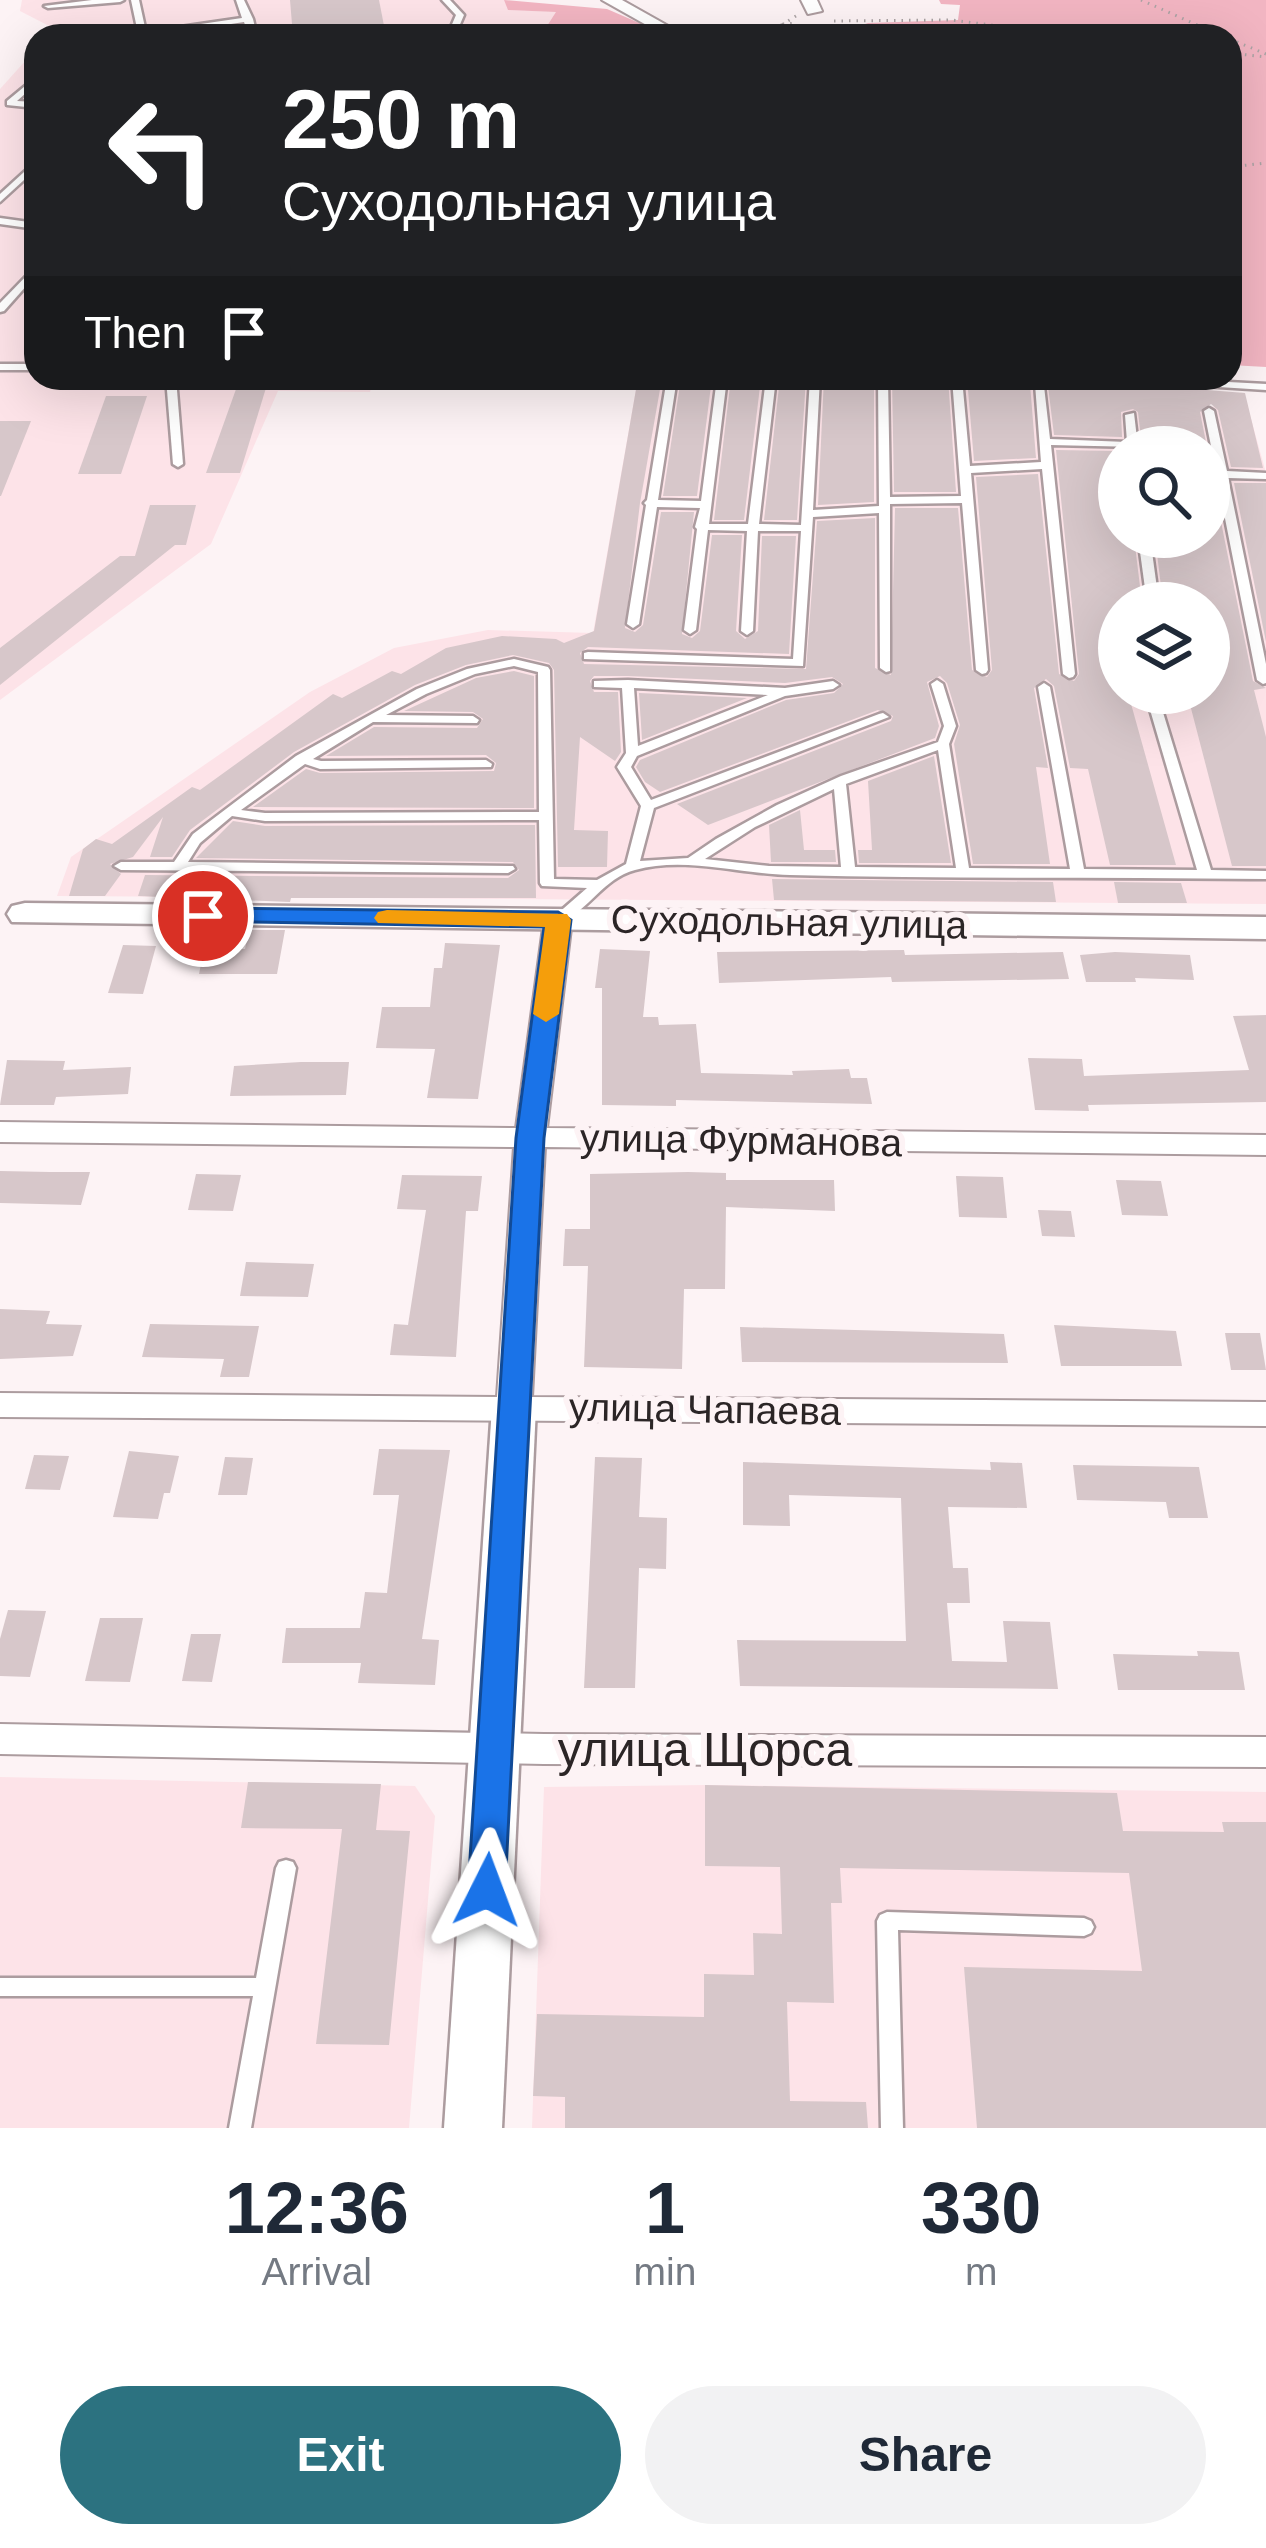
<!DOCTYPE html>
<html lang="en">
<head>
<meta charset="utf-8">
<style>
  body { margin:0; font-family:Helvetica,sans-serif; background:#f2f2f3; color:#1f2937; height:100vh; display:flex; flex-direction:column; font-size:45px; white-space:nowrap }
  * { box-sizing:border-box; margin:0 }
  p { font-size:39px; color:#747a83 }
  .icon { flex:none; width:66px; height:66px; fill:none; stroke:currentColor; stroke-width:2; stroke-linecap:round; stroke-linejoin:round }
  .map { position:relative; height:2128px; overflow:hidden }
  .panel { display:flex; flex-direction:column; background:#fff; flex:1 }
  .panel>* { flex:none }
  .guide { position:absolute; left:24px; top:24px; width:1218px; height:366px; border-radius:36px; box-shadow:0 12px 48px #0002; background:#202124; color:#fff; overflow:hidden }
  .controls { position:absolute; left:1098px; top:426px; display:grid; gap:24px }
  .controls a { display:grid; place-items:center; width:132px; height:132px; border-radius:50%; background:#fff; box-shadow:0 12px 48px #0002; font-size:60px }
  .pin { position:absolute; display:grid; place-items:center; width:102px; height:102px; color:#fff; margin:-51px; border:6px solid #fff; border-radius:50%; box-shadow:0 3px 12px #0007 }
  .me { position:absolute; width:132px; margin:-66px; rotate:3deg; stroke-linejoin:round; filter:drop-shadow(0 0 9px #0008) }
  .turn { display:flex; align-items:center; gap:42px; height:252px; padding:0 60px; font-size:54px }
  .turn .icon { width:156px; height:156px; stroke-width:2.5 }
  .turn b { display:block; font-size:84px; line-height:102px }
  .then { display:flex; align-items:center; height:114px; padding:0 60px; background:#0003; gap:24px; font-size:45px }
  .eta { display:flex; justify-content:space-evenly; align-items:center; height:204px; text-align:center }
  .eta b { font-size:72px; font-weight:800; line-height:84px }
  .cta { display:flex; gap:24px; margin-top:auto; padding:24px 60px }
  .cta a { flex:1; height:138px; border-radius:72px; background:#2c7280; color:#fff; font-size:48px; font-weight:800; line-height:138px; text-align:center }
  .cta a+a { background:#f2f2f3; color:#1f2937 }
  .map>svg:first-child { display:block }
  .built { fill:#fde3e8; fill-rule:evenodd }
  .green { fill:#f2b5c2 }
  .building { fill:#d7c7ca }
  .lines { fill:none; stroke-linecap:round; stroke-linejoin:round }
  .service-casing { stroke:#ac9c9f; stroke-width:5 }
  .minor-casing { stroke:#ac9c9f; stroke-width:4 }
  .tertiary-casing { stroke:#ac9c9f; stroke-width:5 }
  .path { stroke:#aba3a4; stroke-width:3; stroke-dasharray:1.5 6; stroke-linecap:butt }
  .service { fill:#fff; fill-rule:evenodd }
  .minor { fill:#fff; fill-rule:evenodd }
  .tertiary { fill:#fff; fill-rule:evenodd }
  .route { fill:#1a73e8; stroke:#114b97; stroke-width:3 }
  .slow { fill:#f59e0b }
  .labels { text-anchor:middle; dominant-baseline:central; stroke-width:12; stroke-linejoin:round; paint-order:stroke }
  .street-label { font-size:39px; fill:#2b2526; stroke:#fdf3f5 }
  .near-street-label { font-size:48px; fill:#2b2526; stroke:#fdf3f5 }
</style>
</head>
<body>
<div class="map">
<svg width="1266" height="2128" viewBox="0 0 1266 2128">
  <rect width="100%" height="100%" fill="#fdf3f5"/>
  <g class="built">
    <path d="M 22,0 L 504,0 L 509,10 L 558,12 L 540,36 L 47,36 L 53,28 L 20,11 Z"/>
    <path d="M 36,49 L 36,378 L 374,378 L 370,392 L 278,391 L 211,544 L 0,700 L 0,89 Z"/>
    <path d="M 638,378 L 1126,378 L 1146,404 L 1248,408 L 1266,473 L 1266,904 L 57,896 L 71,857 L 310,692 L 394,648 L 488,630 L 593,633 ZM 1119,447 L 1209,447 L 1209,537 L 1119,537 ZM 1119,603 L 1209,603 L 1209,693 L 1119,693 Z"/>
    <path d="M 0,1777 L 415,1786 L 435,1816 L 409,2128 L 0,2128 Z"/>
    <path d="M 705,1785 L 1266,1792 L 1266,2128 L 532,2128 L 544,1787 Z"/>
  </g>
  <g class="green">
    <path d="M 504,0 L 607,9 L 667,35 L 547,26 L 556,12 L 508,10 Z"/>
    <path d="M 939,0 L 1266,0 L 1266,367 L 1230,365 L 1230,36 L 831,36 L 868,23 L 958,20 L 960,5 L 941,4 Z"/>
  </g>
  <g class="building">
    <path d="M 290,0 L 379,0 L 386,36 L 293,36 Z"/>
    <path d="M 240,378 L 269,378 L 240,473 L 206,473 Z"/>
    <path d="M 638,378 L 662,378 L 640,503 L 625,628 L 635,632 L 643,625 L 661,512 L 694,512 L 682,634 L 692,638 L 700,631 L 712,535 L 742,535 L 736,631 L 745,639 L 758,631 L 762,536 L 796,536 L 789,654 L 588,647 L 580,653 L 584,664 L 806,669 L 817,521 L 875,518 L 875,668 L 891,675 L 895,508 L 958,508 L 972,670 L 987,677 L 992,670 L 976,477 L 1038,474 L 1059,674 L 1074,681 L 1079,674 L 1056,450 L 1119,451 L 1119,537 L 1134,537 L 1142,603 L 1119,603 L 1119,693 L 1128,693 L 1176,865 L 1110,865 L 1088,769 L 1070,768 L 1054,686 L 1046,679 L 1034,688 L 1048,768 L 1036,767 L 1050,864 L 973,864 L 954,744 L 960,725 L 947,683 L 940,676 L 927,682 L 939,726 L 935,738 L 708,825 L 677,804 L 891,721 L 893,716 L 878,710 L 660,792 L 645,782 L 636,767 L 640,760 L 786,700 L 834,693 L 843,684 L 832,677 L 785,683 L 628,676 L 594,676 L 590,681 L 594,692 L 618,692 L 621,752 L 615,761 L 580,737 L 574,830 L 608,831 L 607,867 L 558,867 L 554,670 L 549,663 L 513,655 L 466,665 L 415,685 L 294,752 L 190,830 L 172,857 L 150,857 L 163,817 L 133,857 L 110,864 L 121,874 L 105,896 L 69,896 L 83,849 L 96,839 L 112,844 L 192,787 L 200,790 L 333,694 L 342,698 L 392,671 L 401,674 L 446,648 L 502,636 L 556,639 L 564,643 L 594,631 Z"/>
    <path d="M 681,378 L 712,378 L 697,496 L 663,496 Z"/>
    <path d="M 731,378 L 761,378 L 744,520 L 714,520 Z"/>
    <path d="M 780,378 L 806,378 L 797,520 L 764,520 Z"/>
    <path d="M 824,378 L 874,378 L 874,502 L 818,505 Z"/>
    <path d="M 892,378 L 948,378 L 956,492 L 894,492 Z"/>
    <path d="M 967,378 L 1180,378 L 1182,388 L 1245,393 L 1263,468 L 1231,467 L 1218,410 L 1211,404 L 1200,412 L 1207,447 L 1142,447 L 1138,412 L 1133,409 L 1121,412 L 1122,437 L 1054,435 L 1048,386 L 1036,380 L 1030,384 L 1036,458 L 974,461 Z"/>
    <path d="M 106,396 L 147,396 L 121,474 L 78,474 Z"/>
    <path d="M 0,421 L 31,421 L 1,496 L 0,496 Z"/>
    <path d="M 1209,482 L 1213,482 L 1253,681 L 1266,688 L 1254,690 L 1266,737 L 1266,866 L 1232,866 L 1187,693 L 1209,693 L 1209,603 L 1163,603 L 1155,537 L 1209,537 Z"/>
    <path d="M 1234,483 L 1266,483 L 1266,642 Z"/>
    <path d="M 150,505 L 196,505 L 186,545 L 175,545 L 0,685 L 0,648 L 120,556 L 135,556 Z"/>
    <path d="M 514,671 L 534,676 L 534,808 L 253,807 L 306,769 L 320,773 L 494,771 L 496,763 L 486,755 L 326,756 L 374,727 L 477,728 L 483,719 L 473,712 L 404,711 L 476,678 Z"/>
    <path d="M 639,693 L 747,698 L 642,740 Z"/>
    <path d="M 934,756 L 951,863 L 859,863 L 858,850 L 872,850 L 868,781 Z"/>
    <path d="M 800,810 L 804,850 L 835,850 L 836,862 L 771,862 L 769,825 Z"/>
    <path d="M 233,821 L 265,826 L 535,825 L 536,898 L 291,898 L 290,902 L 138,896 L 145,875 L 508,878 L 519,870 L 513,862 L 196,858 Z"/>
    <path d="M 772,879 L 1053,882 L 1056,902 L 774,900 Z"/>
    <path d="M 1114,882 L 1181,883 L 1187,903 L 1118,903 Z"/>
    <path d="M 249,930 L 285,930 L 277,974 L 199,974 L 204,949 L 245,949 Z"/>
    <path d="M 445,943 L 500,945 L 478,1099 L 427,1098 L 435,1049 L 376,1048 L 382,1007 L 430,1007 L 434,968 L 442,968 Z"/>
    <path d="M 123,945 L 156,946 L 143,994 L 108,993 Z"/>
    <path d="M 600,949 L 650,951 L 643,1017 L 658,1017 L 659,1025 L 696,1024 L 701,1073 L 793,1075 L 792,1071 L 849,1069 L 851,1078 L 867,1078 L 872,1104 L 676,1100 L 676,1106 L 602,1105 L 602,988 L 595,988 Z"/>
    <path d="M 904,950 L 905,955 L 1063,952 L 1069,979 L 892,982 L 891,977 L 719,983 L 717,952 Z"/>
    <path d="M 1115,952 L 1190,955 L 1194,980 L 1135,978 L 1136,982 L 1086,982 L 1080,955 Z"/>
    <path d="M 1266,1015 L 1266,1102 L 1088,1105 L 1089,1111 L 1035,1110 L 1028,1058 L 1082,1059 L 1084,1076 L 1249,1070 L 1233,1016 Z"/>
    <path d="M 7,1060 L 65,1061 L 63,1070 L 131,1067 L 128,1094 L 56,1097 L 54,1105 L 0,1105 Z"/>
    <path d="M 301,1062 L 349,1062 L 346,1095 L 230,1096 L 234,1066 Z"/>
    <path d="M 0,1171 L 50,1172 L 90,1172 L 81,1205 L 0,1203 Z"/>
    <path d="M 688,1172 L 726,1173 L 726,1180 L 834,1180 L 835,1211 L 726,1207 L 725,1289 L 684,1289 L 682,1369 L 584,1367 L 588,1266 L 563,1266 L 565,1229 L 590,1229 L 590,1174 Z"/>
    <path d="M 196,1174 L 241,1175 L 233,1211 L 188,1210 Z"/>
    <path d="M 402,1175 L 482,1176 L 478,1211 L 466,1211 L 456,1357 L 390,1355 L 394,1324 L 408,1325 L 426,1210 L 397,1209 Z"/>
    <path d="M 956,1176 L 1003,1177 L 1007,1218 L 959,1217 Z"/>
    <path d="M 1116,1180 L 1161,1181 L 1168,1216 L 1122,1215 Z"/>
    <path d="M 1038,1210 L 1071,1211 L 1075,1237 L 1042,1236 Z"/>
    <path d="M 246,1262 L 314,1264 L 308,1297 L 240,1296 Z"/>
    <path d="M 0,1309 L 50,1311 L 46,1324 L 82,1325 L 73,1356 L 0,1359 Z"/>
    <path d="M 150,1324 L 259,1326 L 249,1377 L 220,1377 L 224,1359 L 142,1357 Z"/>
    <path d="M 1054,1325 L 1176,1331 L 1182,1366 L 1061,1366 Z"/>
    <path d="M 740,1327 L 1004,1334 L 1008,1363 L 742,1362 Z"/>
    <path d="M 1225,1333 L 1260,1333 L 1266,1370 L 1231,1370 Z"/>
    <path d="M 379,1449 L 450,1450 L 422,1639 L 439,1640 L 435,1685 L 358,1683 L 361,1663 L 282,1663 L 286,1628 L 360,1628 L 365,1592 L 387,1593 L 399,1495 L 373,1495 Z"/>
    <path d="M 129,1451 L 179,1456 L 170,1493 L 164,1493 L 158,1519 L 113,1517 Z"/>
    <path d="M 34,1455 L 69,1456 L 60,1490 L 25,1489 Z"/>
    <path d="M 225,1457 L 253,1458 L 247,1495 L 218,1495 Z"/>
    <path d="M 595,1457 L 642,1458 L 639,1517 L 667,1518 L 666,1569 L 639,1568 L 635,1688 L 584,1688 Z"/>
    <path d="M 743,1462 L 991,1470 L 990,1462 L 1022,1463 L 1027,1508 L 948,1507 L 953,1568 L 968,1568 L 970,1603 L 947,1603 L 952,1661 L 1007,1662 L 1003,1621 L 1050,1622 L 1058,1689 L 740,1686 L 737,1640 L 906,1641 L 901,1498 L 789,1495 L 790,1526 L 743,1525 Z"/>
    <path d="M 1073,1465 L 1199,1467 L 1208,1518 L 1169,1518 L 1166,1502 L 1077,1500 Z"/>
    <path d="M 8,1610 L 46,1611 L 30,1677 L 0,1676 L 0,1639 Z"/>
    <path d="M 100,1618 L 143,1618 L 130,1682 L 85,1681 Z"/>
    <path d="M 191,1634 L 221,1634 L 212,1682 L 182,1681 Z"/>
    <path d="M 1197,1651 L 1239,1652 L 1245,1690 L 1118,1690 L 1113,1654 L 1198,1656 Z"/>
    <path d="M 248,1782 L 381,1784 L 376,1830 L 410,1831 L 389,2045 L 316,2044 L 342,1829 L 241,1828 Z"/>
    <path d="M 705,1785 L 1117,1793 L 1123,1831 L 1224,1832 L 1222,1822 L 1266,1822 L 1266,2128 L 977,2128 L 964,1967 L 1142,1971 L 1129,1873 L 840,1868 L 842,1903 L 831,1903 L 834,2003 L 787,2002 L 790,2101 L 866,2102 L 868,2128 L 565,2128 L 565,2097 L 533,2096 L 537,2014 L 704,2017 L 704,1974 L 754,1975 L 753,1933 L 782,1934 L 780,1867 L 705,1866 Z"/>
  </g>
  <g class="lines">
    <g class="service-casing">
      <g id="service">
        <path d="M 92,0 L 124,0 L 120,2 L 48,8 L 44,6 Z"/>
        <path d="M 131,0 L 139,0 L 146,32 L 242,18 L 236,0 L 244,0 L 253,19 L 257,36 L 249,36 L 244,22 L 153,36 L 133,36 L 138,33 Z"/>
        <path d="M 442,0 L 450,0 L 464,15 L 455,36 L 447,36 L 456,15 Z"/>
        <path d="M 36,77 L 36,84 L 17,101 L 36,102 L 36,108 L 7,105 L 7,101 Z"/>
        <path d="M 36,161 L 36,169 L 0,202 L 0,194 Z"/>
        <path d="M 0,218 L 36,223 L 36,229 L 0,224 Z"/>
        <path d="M 36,266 L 36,275 L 4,311 L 0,312 L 0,303 Z"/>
        <rect x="0" y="364" width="36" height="6"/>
        <path d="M 166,378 L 176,378 L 183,464 L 178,467 L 173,464 Z"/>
        <path d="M 667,378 L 677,378 L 658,500 L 701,501 L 717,378 L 727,378 L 709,524 L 748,524 L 766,378 L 776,378 L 759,524 L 801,525 L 810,378 L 820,378 L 813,510 L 879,506 L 878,378 L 888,378 L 890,497 L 961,496 L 952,378 L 962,378 L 970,466 L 1041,462 L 1035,384 L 1044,386 L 1050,439 L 1127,442 L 1125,415 L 1134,413 L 1138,447 L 1051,445 L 1075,674 L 1073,677 L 1069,678 L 1063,674 L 1042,469 L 971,473 L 988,670 L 986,673 L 982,674 L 976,670 L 962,503 L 890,504 L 890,671 L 886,672 L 880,668 L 879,513 L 813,517 L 803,666 L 584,659 L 584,653 L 588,652 L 793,659 L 801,531 L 758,531 L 753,631 L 747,635 L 741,631 L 747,531 L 708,530 L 696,630 L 690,634 L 684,630 L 697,529 L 695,527 L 700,508 L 657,507 L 639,624 L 633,628 L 627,624 L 646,505 L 644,503 L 647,500 Z"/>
        <path d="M 1191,380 L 1266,384 L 1266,390 L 1187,385 L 1187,381 Z"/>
        <path d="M 1209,408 L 1214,411 L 1227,471 L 1266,473 L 1266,479 L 1228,478 L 1266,664 L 1266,683 L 1263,684 L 1257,680 L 1217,478 L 1209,477 L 1209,471 L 1216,471 L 1204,411 Z"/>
        <path d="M 1138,537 L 1150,537 L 1159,603 L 1147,603 Z"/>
        <path d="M 514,659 L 548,667 L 550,670 L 554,879 L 597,880 L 626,864 L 641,806 L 617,767 L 626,753 L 622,688 L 594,687 L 594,681 L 628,680 L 785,688 L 833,681 L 839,685 L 833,689 L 785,696 L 637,756 L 631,767 L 651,800 L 879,714 L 883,713 L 889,717 L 654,808 L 640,861 L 688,858 L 716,839 L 777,805 L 841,776 L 938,742 L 944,726 L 931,684 L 937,680 L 943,684 L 956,726 L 949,744 L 969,868 L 1070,869 L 1038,687 L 1044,683 L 1050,687 L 1084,869 L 1197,870 L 1146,696 L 1148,693 L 1155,693 L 1158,696 L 1211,870 L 1266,871 L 1266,879 C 1107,877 948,879 790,875 C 739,874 685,856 635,870 C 604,878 589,910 561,922 L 554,918 L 556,915 L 587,888 L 542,886 L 540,883 L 539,820 L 265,821 L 232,816 L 200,843 L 188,862 L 513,866 L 515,869 L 508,873 L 121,870 L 114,866 L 121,862 L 174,862 L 193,834 L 296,756 L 417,689 L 467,669 ZM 514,666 L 538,672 L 539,812 L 265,813 L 241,810 L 305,764 L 320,769 L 491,767 L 492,764 L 486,760 L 321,761 L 313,759 L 373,722 L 477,723 L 479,720 L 473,716 L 386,715 L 426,694 L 475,674 ZM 634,688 L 768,695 L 638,746 ZM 938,750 L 956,868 L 855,867 L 846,784 ZM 834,789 L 841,867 L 769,866 L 705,859 L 755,827 Z"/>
        <path d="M 286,1860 L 293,1862 L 296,1868 L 251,2128 L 229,2128 L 253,1996 L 0,1996 L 0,1978 L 256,1978 L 276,1868 L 279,1862 Z"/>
        <path d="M 887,1912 L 1084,1918 L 1091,1921 L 1094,1927 L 1091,1933 L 1084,1936 L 898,1930 L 903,2128 L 881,2128 L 877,1921 L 880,1915 Z"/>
      </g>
    </g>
    <g class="minor-casing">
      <g id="minor">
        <path d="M 602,0 L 622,0 L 686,36 L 666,36 Z"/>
        <path d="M 801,0 L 817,0 L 822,11 L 808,14 Z"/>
        <path d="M 558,912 L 572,920 L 547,1128 L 1266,1135 L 1266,1155 L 545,1147 L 532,1397 L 1266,1402 L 1266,1426 L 0,1417 L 0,1393 L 497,1397 L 514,1147 L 0,1142 L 0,1122 L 516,1128 L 544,920 Z"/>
        <path d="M 0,1724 L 544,1734 L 1266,1737 L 1266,1767 L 544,1764 L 0,1754 Z"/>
      </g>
    </g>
    <g class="tertiary-casing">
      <g id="tertiary">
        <path d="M 25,903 L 1266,917 L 1266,939 L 12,922 L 7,914 L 12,906 Z"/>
        <path d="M 514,1391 L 530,1396 L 536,1407 L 502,2128 L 444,2128 L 492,1407 L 498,1396 Z"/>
      </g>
    </g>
    <g class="path">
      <path d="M 1141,0 L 1222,36"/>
      <path d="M 796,16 L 783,24 L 797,23"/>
      <path d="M 834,21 L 952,20 L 1076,36"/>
      <path d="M 761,36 L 783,24"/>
      <path d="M 1230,39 L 1266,54"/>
      <path d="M 1230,53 L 1266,57"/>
      <path d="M 1230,167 L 1266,163"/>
    </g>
    <use href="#service" class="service"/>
    <use href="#minor" class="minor"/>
    <use href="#tertiary" class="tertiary"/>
  </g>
  <path class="route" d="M 203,908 L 558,912 L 571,920 L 544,1138 L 505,1890 L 500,1901 L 487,1906 L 473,1901 L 468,1890 L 516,1138 L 544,927 L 194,921 L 190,916 L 194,910 Z"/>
  <path class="slow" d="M 387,910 L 567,914 L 571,920 L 559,1014 L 546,1022 L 533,1014 L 545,927 L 378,923 L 374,918 L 378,912 Z"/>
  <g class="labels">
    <g class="street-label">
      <text transform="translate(789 922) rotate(1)">Суходольная улица</text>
      <text transform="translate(741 1140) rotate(1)">улица Фурманова</text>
      <text transform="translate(705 1409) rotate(1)">улица Чапаева</text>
    </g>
    <g class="near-street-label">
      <text x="705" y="1749">улица Щорса</text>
    </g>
  </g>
</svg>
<div class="controls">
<a><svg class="icon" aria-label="search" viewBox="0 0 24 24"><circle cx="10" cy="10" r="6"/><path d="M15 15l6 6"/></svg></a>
<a><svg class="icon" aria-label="layers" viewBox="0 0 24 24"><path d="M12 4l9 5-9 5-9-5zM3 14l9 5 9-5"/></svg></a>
</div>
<div class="pin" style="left:203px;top:916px;background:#d93025"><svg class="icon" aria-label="arrive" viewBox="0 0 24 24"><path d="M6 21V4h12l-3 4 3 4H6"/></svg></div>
<svg class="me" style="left:487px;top:1890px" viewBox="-20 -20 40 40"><path d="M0-17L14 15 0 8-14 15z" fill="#1a73e8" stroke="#fff" stroke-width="4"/></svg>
<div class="guide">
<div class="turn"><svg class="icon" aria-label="left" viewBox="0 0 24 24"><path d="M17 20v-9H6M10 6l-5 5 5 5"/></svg><div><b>250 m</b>Суходольная улица</div></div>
<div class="then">Then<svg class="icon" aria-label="arrive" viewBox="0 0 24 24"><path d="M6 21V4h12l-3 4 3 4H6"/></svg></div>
</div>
</div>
<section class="panel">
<div class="eta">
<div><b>12:36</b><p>Arrival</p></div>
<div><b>1</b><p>min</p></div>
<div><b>330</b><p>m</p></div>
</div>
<div class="cta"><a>Exit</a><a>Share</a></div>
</section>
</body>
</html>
